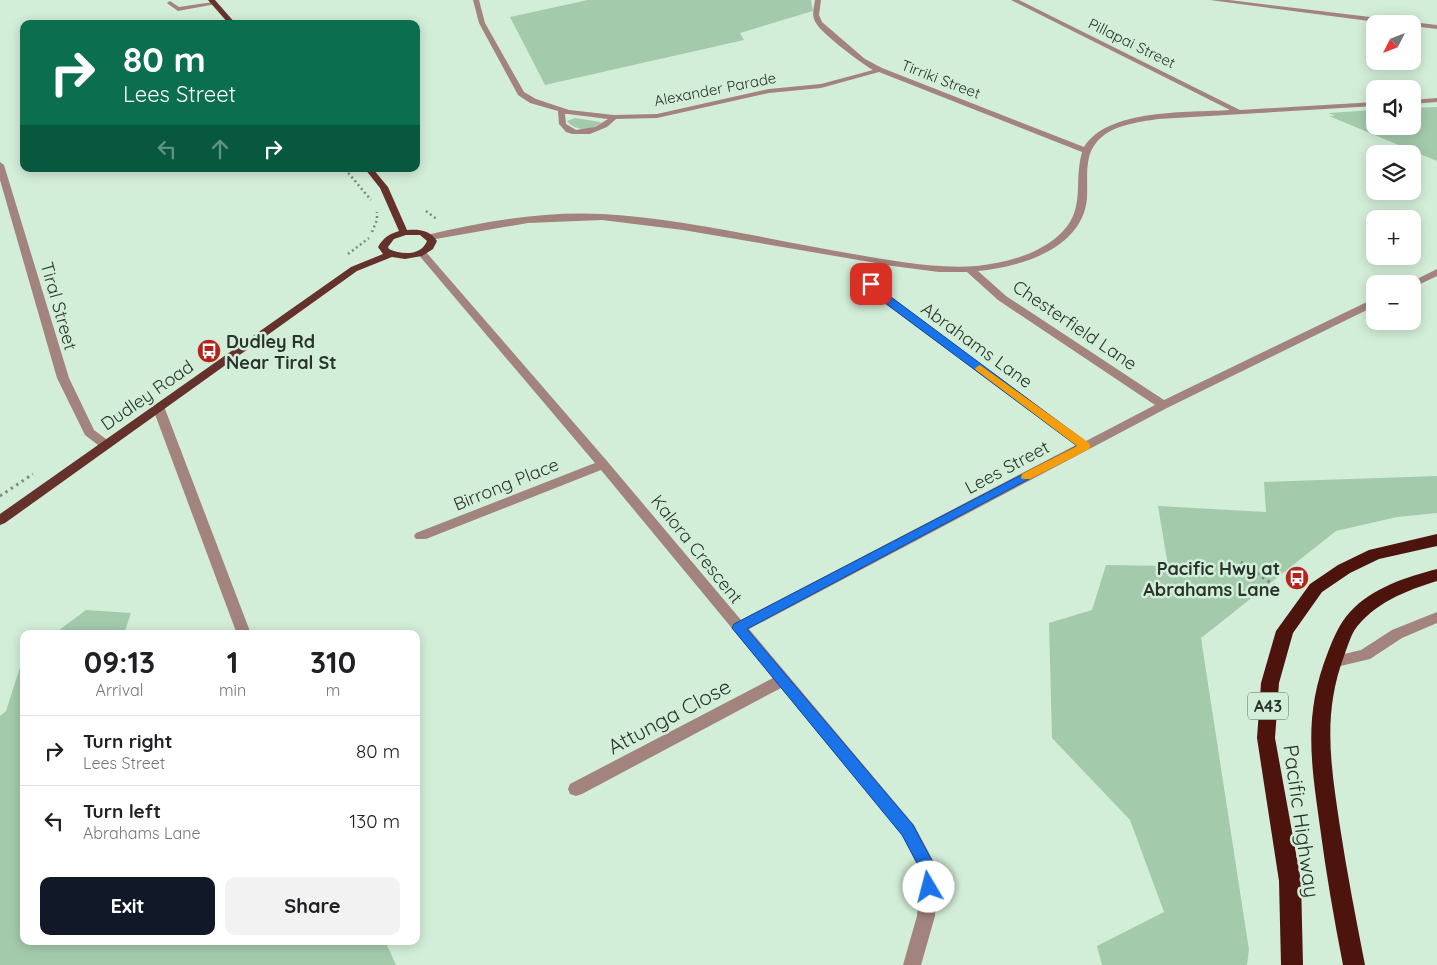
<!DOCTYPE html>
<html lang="en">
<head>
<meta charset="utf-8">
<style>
  body { margin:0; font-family:Quicksand,sans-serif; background:#f2f2f2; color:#202124; height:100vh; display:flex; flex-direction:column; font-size:19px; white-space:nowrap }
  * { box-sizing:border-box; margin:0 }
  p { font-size:16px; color:#757577 }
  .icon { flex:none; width:28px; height:28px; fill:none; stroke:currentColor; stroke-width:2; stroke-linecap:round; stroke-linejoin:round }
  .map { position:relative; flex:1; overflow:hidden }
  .sheet { position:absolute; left:20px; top:630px; width:400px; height:315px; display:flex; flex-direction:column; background:#fff; border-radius:10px; box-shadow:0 2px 12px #0003 }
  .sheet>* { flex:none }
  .guide { position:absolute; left:20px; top:20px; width:400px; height:152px; border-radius:10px; box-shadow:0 2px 12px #0003; background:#0b6e4f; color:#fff; overflow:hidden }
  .needle { width:32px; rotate:228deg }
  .controls { position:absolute; left:1366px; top:15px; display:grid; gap:10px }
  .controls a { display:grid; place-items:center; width:55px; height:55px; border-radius:10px; background:#fff; box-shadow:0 2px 12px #0003; font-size:25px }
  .pin { position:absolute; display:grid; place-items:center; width:42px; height:42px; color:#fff; margin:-21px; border-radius:10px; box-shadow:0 2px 8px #0006 }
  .me { position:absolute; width:55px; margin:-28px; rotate:352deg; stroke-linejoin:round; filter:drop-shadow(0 0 4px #0008) }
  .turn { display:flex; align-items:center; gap:18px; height:105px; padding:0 20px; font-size:22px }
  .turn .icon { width:65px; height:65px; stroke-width:2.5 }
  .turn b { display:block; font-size:35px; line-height:42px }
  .lanes { display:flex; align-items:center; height:48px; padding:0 20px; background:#0003; justify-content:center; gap:25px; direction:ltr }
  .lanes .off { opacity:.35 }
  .eta { display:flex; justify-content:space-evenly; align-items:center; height:85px; text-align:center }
  .eta b { font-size:30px; font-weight:700; line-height:35px }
  .button { display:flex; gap:10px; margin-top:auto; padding:10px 20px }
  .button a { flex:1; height:58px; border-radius:10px; background:#111827; color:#fff; font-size:20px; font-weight:700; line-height:58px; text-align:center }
  .button a+a { background:#f2f2f2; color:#202124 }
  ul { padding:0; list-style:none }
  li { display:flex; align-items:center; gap:15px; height:70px; padding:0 20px; border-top:1px solid #e0e0e0 }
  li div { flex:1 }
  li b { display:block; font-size:19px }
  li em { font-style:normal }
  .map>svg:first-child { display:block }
  .green { fill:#a4caac }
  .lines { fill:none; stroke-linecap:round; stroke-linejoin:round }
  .path-far1 { stroke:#7a8d7e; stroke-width:2.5; stroke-dasharray:2 3; stroke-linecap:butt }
  .path { stroke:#7a8d7e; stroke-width:3; stroke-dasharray:2.5 4; stroke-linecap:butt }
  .minor { fill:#a2837e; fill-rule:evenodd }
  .major { fill:#65322b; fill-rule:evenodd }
  .highway { fill:#4d140e; fill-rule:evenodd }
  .route { fill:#1a73e8; stroke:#114b97 }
  .slow { fill:#f59e0b }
  .labels { text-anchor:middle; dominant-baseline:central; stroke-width:5; stroke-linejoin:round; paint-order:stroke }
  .far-street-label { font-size:15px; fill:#28332b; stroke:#d3eed8 }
  .shield { fill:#d3eed8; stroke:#5b6b5f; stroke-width:1 }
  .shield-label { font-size:16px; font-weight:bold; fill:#28332b }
  .street-label { font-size:18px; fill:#28332b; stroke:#d3eed8 }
  .poi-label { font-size:18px; font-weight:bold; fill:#28332b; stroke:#d3eed8; text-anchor:start }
  .near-street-label { font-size:21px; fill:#28332b; stroke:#d3eed8 }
</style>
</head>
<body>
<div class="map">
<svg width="1437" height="965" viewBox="0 0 1437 965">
  <rect width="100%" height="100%" fill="#d3eed8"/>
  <g class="green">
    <path d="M 588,0 L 811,0 L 813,11 L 740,33 L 744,40 L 545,85 L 510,17 Z"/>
    <path d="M 1437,107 L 1437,161 L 1329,116 L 1335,116 L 1329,113 L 1375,110 L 1375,126 L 1412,126 L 1413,108 Z"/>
    <path d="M 575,118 L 601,122 C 593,132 574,131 567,121 Z"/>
    <path d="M 1437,476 L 1437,513 L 1397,517 L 1336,531 L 1201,638 L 1249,950 L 1247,965 L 1102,965 L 1097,946 L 1164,912 L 1130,820 L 1052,738 L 1049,623 L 1092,610 L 1106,565 L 1168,566 L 1158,506 L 1266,512 L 1264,482 Z"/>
    <path d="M 86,610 L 131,613 L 124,634 L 54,634 Z"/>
    <path d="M 24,655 L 24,941 L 385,941 L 396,965 L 0,965 L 0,716 L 6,711 Z"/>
  </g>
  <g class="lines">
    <g class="path-far1">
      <path d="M 345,169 L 371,200"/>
      <path d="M 426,211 L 438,220"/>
      <path d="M 372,232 L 377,220 L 377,212"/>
      <path d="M 348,254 L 369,238"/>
    </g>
    <g class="path">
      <path d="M 116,415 L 136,402"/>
      <path d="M 0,496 L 33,474"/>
      <path d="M 1241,562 L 1275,586"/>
    </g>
    <g class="minor">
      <path d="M 473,0 L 479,0 L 485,23 L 524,92 L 536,99 L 569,110 L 614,115 L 657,114 L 769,89 L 821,84 L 873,70 C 861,63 822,34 816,23 C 811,16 814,8 815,0 L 821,0 L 819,15 L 822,22 L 865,59 L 882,68 L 1084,147 C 1108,108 1189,113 1230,110 L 1011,0 L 1019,0 L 1240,110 L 1375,102 L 1375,106 L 1159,119 C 1138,122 1110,125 1096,143 C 1084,157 1088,181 1087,198 C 1083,249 1020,267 978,271 L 1006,296 L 1164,400 L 1371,300 L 1375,299 L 1375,306 L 1167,408 L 749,629 L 914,825 L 936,866 L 939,872 L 935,916 L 921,965 L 903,965 L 917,916 L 921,873 L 902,835 L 781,688 L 582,794 L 576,796 L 570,794 L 568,789 L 570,784 L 773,678 L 601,470 L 426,539 L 416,539 L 414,536 L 416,533 L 595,463 L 417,253 L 419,251 L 425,251 L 607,461 L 741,620 L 1076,445 L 872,294 L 866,284 L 876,263 L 683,230 L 602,220 L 528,223 L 430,240 L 425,237 L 427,235 C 483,221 544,211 603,214 C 686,219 771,240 853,254 C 894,261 936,269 977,266 C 1005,263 1036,255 1058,236 C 1087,211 1073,184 1082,152 L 879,72 L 821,88 L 769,93 L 657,118 L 616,119 L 607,127 L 590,134 L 572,134 L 566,132 L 559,124 L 558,111 L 530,103 L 518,95 L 479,23 ZM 565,114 L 568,114 L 608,119 L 595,127 L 576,130 L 566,124 ZM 885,265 L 939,272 L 967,272 L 998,300 L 1155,405 L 1086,441 L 880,290 L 876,284 Z"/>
      <path d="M 1210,0 L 1229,0 L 1437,25 L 1437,29 L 1412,26 L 1412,24 L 1392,24 Z"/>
      <path d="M 170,1 L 179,7 L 213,2 L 216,4 L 178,11 L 168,4 L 167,3 Z"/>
      <path d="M 1437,98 L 1437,102 L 1412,104 L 1412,100 Z"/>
      <path d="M 0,162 L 4,165 L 69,378 L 94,430 L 110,442 L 112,445 L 110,448 L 102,448 L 85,435 L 57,378 L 0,180 Z"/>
      <path d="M 1437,269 L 1437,276 L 1416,286 L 1412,287 L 1412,284 L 1407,284 Z"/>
      <path d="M 159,405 L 165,409 L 251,634 L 237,634 L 153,409 Z"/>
      <path d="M 1437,612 L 1437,623 L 1402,638 L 1370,659 L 1332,668 L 1327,666 L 1325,662 L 1327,658 L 1361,650 L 1392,630 Z"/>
    </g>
    <g class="major">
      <path d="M 208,0 L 215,0 L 236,24 L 229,24 Z"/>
      <path d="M 365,169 L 373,169 L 388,187 L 407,230 C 419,229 430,230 437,241 L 433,249 L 422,256 L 405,259 L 392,257 L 357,271 L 5,523 L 0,525 L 0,514 L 351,267 L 383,254 L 378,247 C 383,238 389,234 399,231 L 380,188 ZM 406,235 L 420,235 L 427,241 C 421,256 402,255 389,249 L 388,247 L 394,239 Z"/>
    </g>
    <g class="highway">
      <path d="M 1437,534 L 1437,546 L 1379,559 L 1350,573 L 1322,592 L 1293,633 L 1279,683 L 1275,738 L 1301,881 L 1303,965 L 1281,965 L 1279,881 L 1257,738 L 1261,683 L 1276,631 L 1310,584 L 1338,565 L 1369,550 Z"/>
      <path d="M 1437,569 L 1437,581 C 1407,590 1372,604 1354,631 C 1350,638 1347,648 1344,656 C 1322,715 1331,766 1340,827 C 1347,873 1356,919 1365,965 L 1343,965 C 1334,919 1326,873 1320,827 C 1311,762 1303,715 1328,652 C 1334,637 1339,624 1350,612 C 1372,588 1406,577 1437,569 Z"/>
    </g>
  </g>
  <path class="route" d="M 871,282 L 1091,446 L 747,629 L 913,825 L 938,872 L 935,892 L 929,894 L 923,892 L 921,887 L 922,872 L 902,835 L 732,628 L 734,624 L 1077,446 L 873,294 L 866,284 Z"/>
  <path class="slow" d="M 980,365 L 1089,443 L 1091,446 L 1089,449 L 1030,479 L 1022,479 L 1021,477 L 1022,474 L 1077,446 L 976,370 L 975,368 Z"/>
  <defs>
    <g id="bus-disc" transform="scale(1.25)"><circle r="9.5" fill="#b3251a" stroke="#d3eed8"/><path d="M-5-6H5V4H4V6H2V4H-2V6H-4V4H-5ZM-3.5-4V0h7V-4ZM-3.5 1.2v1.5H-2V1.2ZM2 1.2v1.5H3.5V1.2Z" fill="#fff"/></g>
  </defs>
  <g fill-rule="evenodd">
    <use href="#bus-disc" x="209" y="351"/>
    <use href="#bus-disc" x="1297" y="578"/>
  </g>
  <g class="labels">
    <g class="far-street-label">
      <text transform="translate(1132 43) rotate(26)">Pillapai Street</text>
      <text transform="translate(941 79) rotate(21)">Tirriki Street</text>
      <text transform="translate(715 89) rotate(-11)">Alexander Parade</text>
    </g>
    <rect class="shield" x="1248" y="692.5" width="40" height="27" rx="4"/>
    <g class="shield-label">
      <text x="1268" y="706">A43</text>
    </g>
    <g class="street-label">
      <text transform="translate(59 306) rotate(74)">Tiral Street</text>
      <text transform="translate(1075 325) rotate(34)">Chesterfield Lane</text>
      <text transform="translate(977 345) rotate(36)">Abrahams Lane</text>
      <text transform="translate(147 395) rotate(-35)">Dudley Road</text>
      <text transform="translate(1007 467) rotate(-28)">Lees Street</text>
      <text transform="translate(506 484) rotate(-22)">Birrong Place</text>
      <text transform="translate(697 549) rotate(51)">Kalora Crescent</text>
    </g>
    <g class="poi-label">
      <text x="226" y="341">Dudley Rd<tspan x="226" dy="21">Near Tiral St</tspan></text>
      <text x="1280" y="568" text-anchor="end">Pacific Hwy at<tspan x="1280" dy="21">Abrahams Lane</tspan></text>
    </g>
    <g class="near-street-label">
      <text transform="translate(669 716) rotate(-28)">Attunga Close</text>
      <text transform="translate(1302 821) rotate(82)">Pacific Highway</text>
    </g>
  </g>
</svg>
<div class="controls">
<a><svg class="needle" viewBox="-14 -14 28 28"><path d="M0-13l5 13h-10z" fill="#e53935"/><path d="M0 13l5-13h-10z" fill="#757577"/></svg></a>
<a><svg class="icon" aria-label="sound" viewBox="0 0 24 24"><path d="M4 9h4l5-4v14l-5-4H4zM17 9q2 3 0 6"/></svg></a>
<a><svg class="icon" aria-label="layers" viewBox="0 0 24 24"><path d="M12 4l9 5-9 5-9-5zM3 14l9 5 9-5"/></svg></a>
<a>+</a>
<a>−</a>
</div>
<div class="pin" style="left:871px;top:284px;background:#d93025"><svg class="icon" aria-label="arrive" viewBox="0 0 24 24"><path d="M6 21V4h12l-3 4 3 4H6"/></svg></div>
<svg class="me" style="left:929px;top:887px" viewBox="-20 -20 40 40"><circle r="19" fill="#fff"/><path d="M0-13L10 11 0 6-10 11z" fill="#1a73e8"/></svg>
<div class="guide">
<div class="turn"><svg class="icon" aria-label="right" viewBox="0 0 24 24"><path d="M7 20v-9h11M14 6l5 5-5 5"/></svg><div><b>80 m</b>Lees Street</div></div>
<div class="lanes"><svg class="icon off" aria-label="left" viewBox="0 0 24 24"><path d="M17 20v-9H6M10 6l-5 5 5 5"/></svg><svg class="icon off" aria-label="ahead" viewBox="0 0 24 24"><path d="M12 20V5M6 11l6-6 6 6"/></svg><svg class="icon" aria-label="right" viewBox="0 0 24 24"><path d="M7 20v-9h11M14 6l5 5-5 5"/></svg></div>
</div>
<section class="sheet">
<div class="eta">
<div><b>09:13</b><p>Arrival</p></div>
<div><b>1</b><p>min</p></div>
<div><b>310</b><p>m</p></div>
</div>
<ul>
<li><svg class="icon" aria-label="right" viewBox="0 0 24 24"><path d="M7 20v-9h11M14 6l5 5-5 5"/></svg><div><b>Turn right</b><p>Lees Street</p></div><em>80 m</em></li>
<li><svg class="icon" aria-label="left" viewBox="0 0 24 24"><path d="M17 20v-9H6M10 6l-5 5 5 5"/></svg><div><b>Turn left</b><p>Abrahams Lane</p></div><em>130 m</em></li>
</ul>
<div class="button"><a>Exit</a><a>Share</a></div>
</section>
</div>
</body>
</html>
